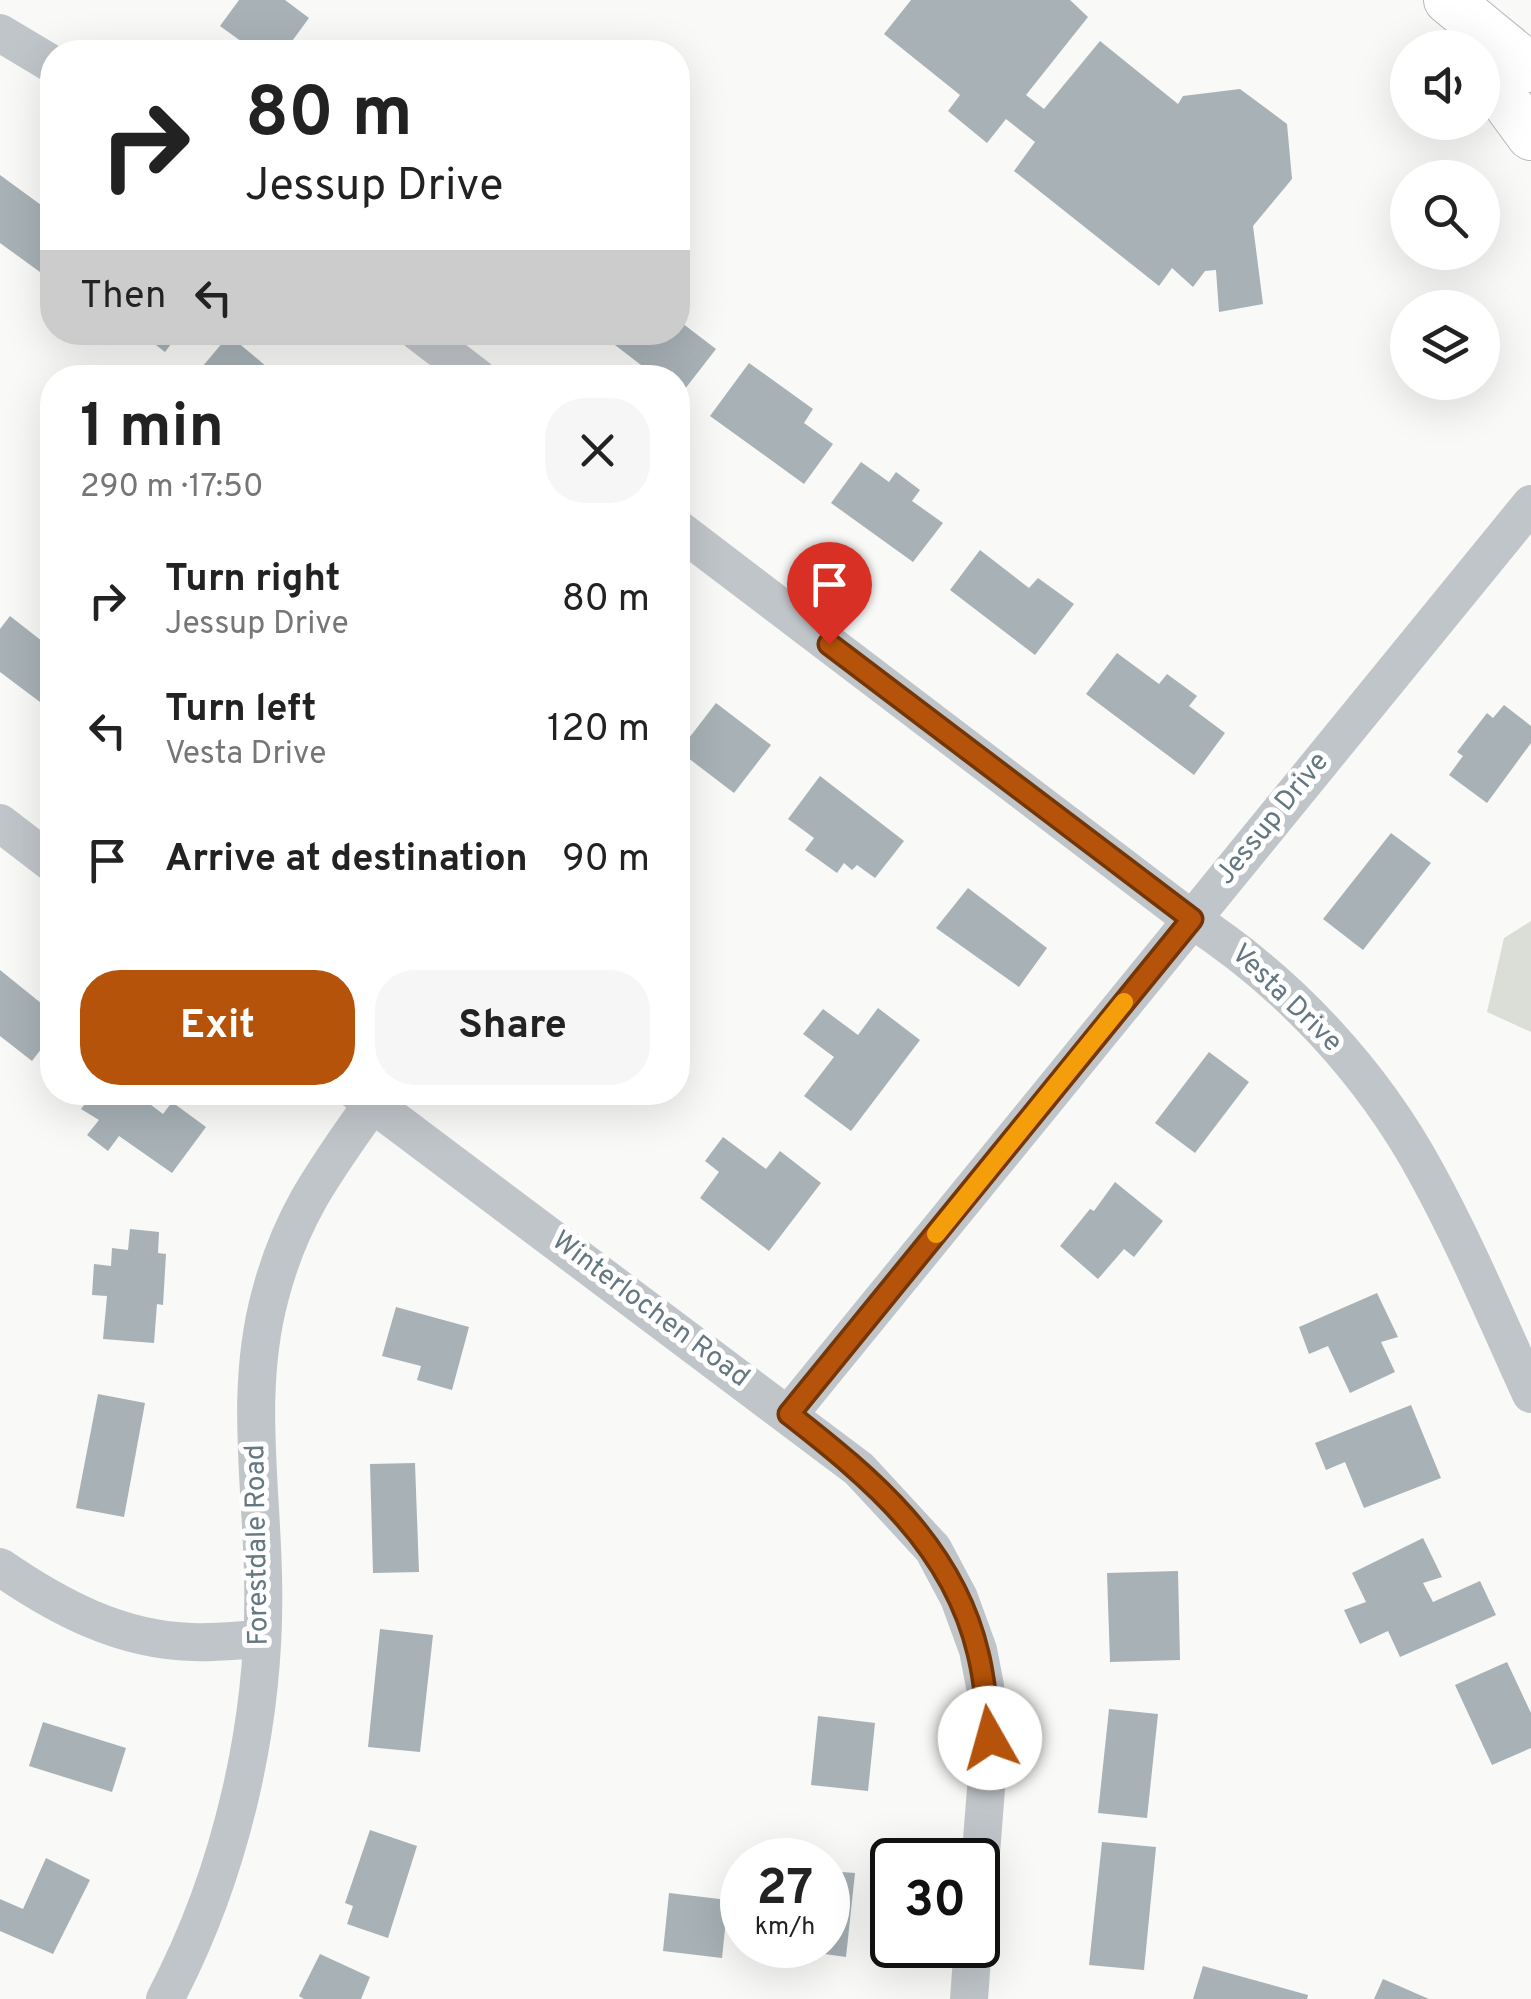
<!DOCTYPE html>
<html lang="en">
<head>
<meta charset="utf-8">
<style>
  body { margin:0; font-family:Overpass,sans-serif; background:#f6f6f6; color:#222; height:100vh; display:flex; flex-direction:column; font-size:38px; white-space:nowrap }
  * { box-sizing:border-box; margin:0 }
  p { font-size:32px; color:#767676 }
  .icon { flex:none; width:55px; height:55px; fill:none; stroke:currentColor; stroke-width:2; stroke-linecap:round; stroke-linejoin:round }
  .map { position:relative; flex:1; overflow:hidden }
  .details { position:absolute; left:40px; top:365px; width:650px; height:740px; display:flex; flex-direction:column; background:#fff; border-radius:40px; box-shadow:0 10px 40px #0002 }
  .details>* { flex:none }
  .guide { position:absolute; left:40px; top:40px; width:650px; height:305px; border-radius:40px; box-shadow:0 10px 40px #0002; background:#fff; color:#222; overflow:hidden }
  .fabs { position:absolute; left:1390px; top:30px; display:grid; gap:20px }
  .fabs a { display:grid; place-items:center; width:110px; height:110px; border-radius:50%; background:#fff; box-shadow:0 10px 40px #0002; font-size:50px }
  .speed { position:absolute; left:720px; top:1838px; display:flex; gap:20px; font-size:50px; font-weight:700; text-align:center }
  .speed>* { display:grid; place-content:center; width:130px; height:130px; border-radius:50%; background:#fff; box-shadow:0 10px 40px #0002; line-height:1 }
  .speed small { font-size:25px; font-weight:400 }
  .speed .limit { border:5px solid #111; border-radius:15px; background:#fff; color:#111 }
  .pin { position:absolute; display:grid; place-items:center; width:85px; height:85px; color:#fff; margin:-102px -42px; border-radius:50% 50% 50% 0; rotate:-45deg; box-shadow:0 0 10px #0007 }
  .pin .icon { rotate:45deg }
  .me { position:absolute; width:110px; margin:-55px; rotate:353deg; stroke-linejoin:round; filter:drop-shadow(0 0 8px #0008) }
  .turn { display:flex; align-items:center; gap:35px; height:210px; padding:0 40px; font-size:45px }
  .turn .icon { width:130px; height:130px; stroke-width:2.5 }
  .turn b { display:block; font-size:70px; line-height:85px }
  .then { display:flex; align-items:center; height:95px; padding:0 40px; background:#0003; gap:20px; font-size:38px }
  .round { display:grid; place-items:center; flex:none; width:105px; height:105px; border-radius:40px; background:#f6f6f6 }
  .head { display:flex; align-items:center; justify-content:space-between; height:170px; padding:0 40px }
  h1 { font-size:60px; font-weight:700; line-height:75px }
  .action { display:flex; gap:20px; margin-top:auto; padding:20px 40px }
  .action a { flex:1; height:115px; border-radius:40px; background:#b45309; color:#fff; font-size:40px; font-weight:700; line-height:115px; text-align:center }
  .action a+a { background:#f6f6f6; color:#222 }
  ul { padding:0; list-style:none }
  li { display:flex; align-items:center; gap:30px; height:130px; padding:0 40px }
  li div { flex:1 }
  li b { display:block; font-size:38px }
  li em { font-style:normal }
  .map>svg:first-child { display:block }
  .green { fill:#daded6 }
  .building { fill:#a7b1b6 }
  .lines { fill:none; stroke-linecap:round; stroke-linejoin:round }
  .major-casing { stroke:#b4babd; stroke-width:50 }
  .minor { stroke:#c0c5c9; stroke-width:38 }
  .major { stroke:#fff; stroke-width:48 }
  .route-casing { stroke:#753606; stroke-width:25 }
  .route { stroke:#b45309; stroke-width:18 }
  .slow { stroke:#f59e0b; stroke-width:18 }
  .labels { text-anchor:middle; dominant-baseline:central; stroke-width:10; stroke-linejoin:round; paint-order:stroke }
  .street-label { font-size:28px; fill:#657781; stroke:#fff }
</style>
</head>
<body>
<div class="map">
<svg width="1531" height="1999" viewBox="0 0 1531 1999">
  <rect width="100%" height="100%" fill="#f9f9f7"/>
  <path class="green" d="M 1531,921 L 1531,1032 L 1487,1012 L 1504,938 Z"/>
  <g class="building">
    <path d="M 239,0 L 285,0 L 309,18 L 284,52 L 256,52 L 220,26 Z"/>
    <path d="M 911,0 L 1070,0 L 1088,17 L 1026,95 L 1044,109 L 1100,41 L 1178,104 L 1183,96 L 1240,89 L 1287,124 L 1292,179 L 1253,226 L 1263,304 L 1219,312 L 1216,270 L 1205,271 L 1193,287 L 1172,268 L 1159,286 L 1014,171 L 1035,142 L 1006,119 L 987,143 L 948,111 L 960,95 L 884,34 Z"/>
    <path d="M 0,175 L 52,213 L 51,280 L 0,243 Z"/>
    <path d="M 678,320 L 716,349 L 681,394 L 678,392 L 678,378 L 658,378 L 598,332 L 678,332 Z"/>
    <path d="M 139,332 L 180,332 L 165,352 Z"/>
    <path d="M 229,335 L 280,378 L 202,378 L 197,373 Z"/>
    <path d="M 749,363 L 813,409 L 804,423 L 833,444 L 804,484 L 710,416 Z"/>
    <path d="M 861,462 L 889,482 L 896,472 L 920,490 L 912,501 L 943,523 L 913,562 L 831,503 Z"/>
    <path d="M 980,550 L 1029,588 L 1038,578 L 1074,604 L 1035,655 L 950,590 Z"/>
    <path d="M 10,616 L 52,649 L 52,711 L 0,672 L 0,629 Z"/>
    <path d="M 1117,653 L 1159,684 L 1167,674 L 1197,696 L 1189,706 L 1225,733 L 1194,775 L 1086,694 Z"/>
    <path d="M 716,703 L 771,745 L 734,793 L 679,751 Z"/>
    <path d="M 1504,705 L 1531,726 L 1531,743 L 1487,803 L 1449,775 L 1463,756 L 1457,752 L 1487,713 L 1493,718 Z"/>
    <path d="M 820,776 L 904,841 L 875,878 L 857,865 L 852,870 L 844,863 L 837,873 L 805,850 L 814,838 L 788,819 Z"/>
    <path d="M 1391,833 L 1431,863 L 1363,950 L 1323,919 Z"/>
    <path d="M 968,888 L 1047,948 L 1019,987 L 936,928 Z"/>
    <path d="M 0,970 L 52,1012 L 52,1035 L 32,1061 L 0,1036 Z"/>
    <path d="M 878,1008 L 920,1040 L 851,1131 L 804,1096 L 834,1057 L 803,1034 L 823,1009 L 858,1035 Z"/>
    <path d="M 1209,1052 L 1249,1082 L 1195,1153 L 1155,1123 Z"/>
    <path d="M 94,1092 L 134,1092 L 163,1114 L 172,1102 L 206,1127 L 172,1173 L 119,1136 L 108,1151 L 87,1135 L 99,1120 L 81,1109 Z"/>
    <path d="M 723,1137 L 766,1169 L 780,1151 L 821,1183 L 769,1251 L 700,1198 L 719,1172 L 705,1161 Z"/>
    <path d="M 1115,1182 L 1163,1221 L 1134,1257 L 1124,1249 L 1098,1279 L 1060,1246 L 1090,1209 L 1094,1211 Z"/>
    <path d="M 130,1229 L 159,1232 L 158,1253 L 166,1254 L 163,1305 L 157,1304 L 154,1343 L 103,1339 L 107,1296 L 92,1295 L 94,1264 L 111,1266 L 112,1248 L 128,1250 Z"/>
    <path d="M 1377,1293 L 1398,1337 L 1381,1342 L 1395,1372 L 1350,1393 L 1328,1346 L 1309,1354 L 1299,1327 Z"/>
    <path d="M 396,1307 L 469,1327 L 452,1390 L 417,1380 L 421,1366 L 382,1356 Z"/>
    <path d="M 98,1394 L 145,1403 L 124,1517 L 76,1508 Z"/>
    <path d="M 1411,1405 L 1441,1478 L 1364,1508 L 1345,1462 L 1326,1470 L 1315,1443 Z"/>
    <path d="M 415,1463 L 419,1572 L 373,1573 L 370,1464 Z"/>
    <path d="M 1423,1538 L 1442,1577 L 1423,1583 L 1433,1602 L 1480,1581 L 1496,1615 L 1400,1657 L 1388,1631 L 1360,1644 L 1344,1610 L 1366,1602 L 1352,1573 Z"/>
    <path d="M 1178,1571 L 1180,1660 L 1110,1662 L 1107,1573 Z"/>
    <path d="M 380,1629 L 433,1635 L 420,1752 L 368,1747 Z"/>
    <path d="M 1507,1662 L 1531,1713 L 1531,1748 L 1492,1765 L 1455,1685 Z"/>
    <path d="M 1109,1709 L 1158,1714 L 1147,1818 L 1098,1813 Z"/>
    <path d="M 818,1716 L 875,1723 L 868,1791 L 811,1785 Z"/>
    <path d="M 43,1722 L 126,1748 L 112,1792 L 29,1766 Z"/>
    <path d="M 370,1830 L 417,1846 L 388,1938 L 347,1924 L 353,1906 L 345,1903 Z"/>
    <path d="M 1102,1842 L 1156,1847 L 1144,1970 L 1089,1965 Z"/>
    <path d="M 46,1858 L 90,1880 L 53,1954 L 0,1931 L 0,1899 L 23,1909 Z"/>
    <path d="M 828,1871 L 855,1873 L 846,1957 L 774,1947 L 828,1945 Z"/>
    <path d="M 669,1893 L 728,1900 L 722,1958 L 663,1951 Z"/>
    <path d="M 320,1954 L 370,1977 L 361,1999 L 304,1999 L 299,1996 Z"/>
    <path d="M 1203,1966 L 1308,1995 L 1307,1999 L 1193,1999 Z"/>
    <path d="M 1383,1979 L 1429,1999 L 1374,1999 Z"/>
  </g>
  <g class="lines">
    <g class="major-casing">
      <g id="major">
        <path d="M 1448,0 L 1531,68"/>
        <path d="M 1482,69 L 1531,136"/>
      </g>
    </g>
    <g class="minor">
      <path d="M 0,33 L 52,64"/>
      <path d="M 418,332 L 478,378"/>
      <path d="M 678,529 L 1191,919 C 1288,982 1372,1072 1427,1174 C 1466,1245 1497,1320 1531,1394"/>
      <path d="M 0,823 L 52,863"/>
      <path d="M 357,1092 L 859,1469 L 933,1549 L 959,1598 L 978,1650 L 985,1686 L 990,1738 L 978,1891"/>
      <path d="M 789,1414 L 1531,504"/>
      <path d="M 0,1567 C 58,1607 120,1640 192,1642 C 215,1643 239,1640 262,1639"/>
      <path d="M 165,1999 C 232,1872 267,1719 263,1575 C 261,1481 245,1389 270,1296 C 291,1215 325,1171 372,1104"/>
      <path d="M 969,1999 L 973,1945"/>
    </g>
    <use href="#major" class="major"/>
  </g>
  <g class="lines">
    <g class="route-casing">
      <path id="route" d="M 829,644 L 1192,919 L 789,1414 C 871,1478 953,1546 978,1653 C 985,1680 987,1709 990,1738"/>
    </g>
    <use href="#route" class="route"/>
    <path class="slow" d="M 936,1234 L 1124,1002"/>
  </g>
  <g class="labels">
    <g class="street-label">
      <text transform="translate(1273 819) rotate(-51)">Jessup Drive</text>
      <text transform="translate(1286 999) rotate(44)">Vesta Drive</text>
      <text transform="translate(650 1310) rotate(37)">Winterlochen Road</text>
      <text transform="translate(258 1545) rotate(-91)">Forestdale Road</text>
    </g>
  </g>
</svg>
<div class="fabs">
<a><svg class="icon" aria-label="sound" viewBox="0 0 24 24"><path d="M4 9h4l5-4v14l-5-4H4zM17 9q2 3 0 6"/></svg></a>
<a><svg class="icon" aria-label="search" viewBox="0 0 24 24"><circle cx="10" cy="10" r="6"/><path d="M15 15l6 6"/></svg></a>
<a><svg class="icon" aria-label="layers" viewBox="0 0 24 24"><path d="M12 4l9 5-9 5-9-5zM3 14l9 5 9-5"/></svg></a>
</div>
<div class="speed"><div>27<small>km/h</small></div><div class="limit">30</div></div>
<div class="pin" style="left:829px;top:644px;background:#d93025"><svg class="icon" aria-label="arrive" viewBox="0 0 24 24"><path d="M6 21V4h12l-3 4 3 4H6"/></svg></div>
<svg class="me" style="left:990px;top:1738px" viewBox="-20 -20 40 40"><circle r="19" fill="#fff"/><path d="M0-13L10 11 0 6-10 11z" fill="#b45309"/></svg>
<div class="guide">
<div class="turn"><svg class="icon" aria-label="right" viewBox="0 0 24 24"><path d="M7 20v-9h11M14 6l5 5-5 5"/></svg><div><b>80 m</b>Jessup Drive</div></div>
<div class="then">Then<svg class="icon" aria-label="left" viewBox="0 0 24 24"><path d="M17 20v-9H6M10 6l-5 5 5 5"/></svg></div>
</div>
<section class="details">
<div class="head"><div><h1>1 min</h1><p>290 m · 17:50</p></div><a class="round"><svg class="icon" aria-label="close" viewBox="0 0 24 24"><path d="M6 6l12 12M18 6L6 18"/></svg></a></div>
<ul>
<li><svg class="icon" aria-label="right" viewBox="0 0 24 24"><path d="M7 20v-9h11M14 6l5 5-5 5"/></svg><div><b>Turn right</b><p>Jessup Drive</p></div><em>80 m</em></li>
<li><svg class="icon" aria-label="left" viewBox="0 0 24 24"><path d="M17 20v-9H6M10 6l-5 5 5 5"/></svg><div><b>Turn left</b><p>Vesta Drive</p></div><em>120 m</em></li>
<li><svg class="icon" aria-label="arrive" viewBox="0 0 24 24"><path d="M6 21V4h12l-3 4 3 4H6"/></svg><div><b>Arrive at destination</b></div><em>90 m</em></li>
</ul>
<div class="action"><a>Exit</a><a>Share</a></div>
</section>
</div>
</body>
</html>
